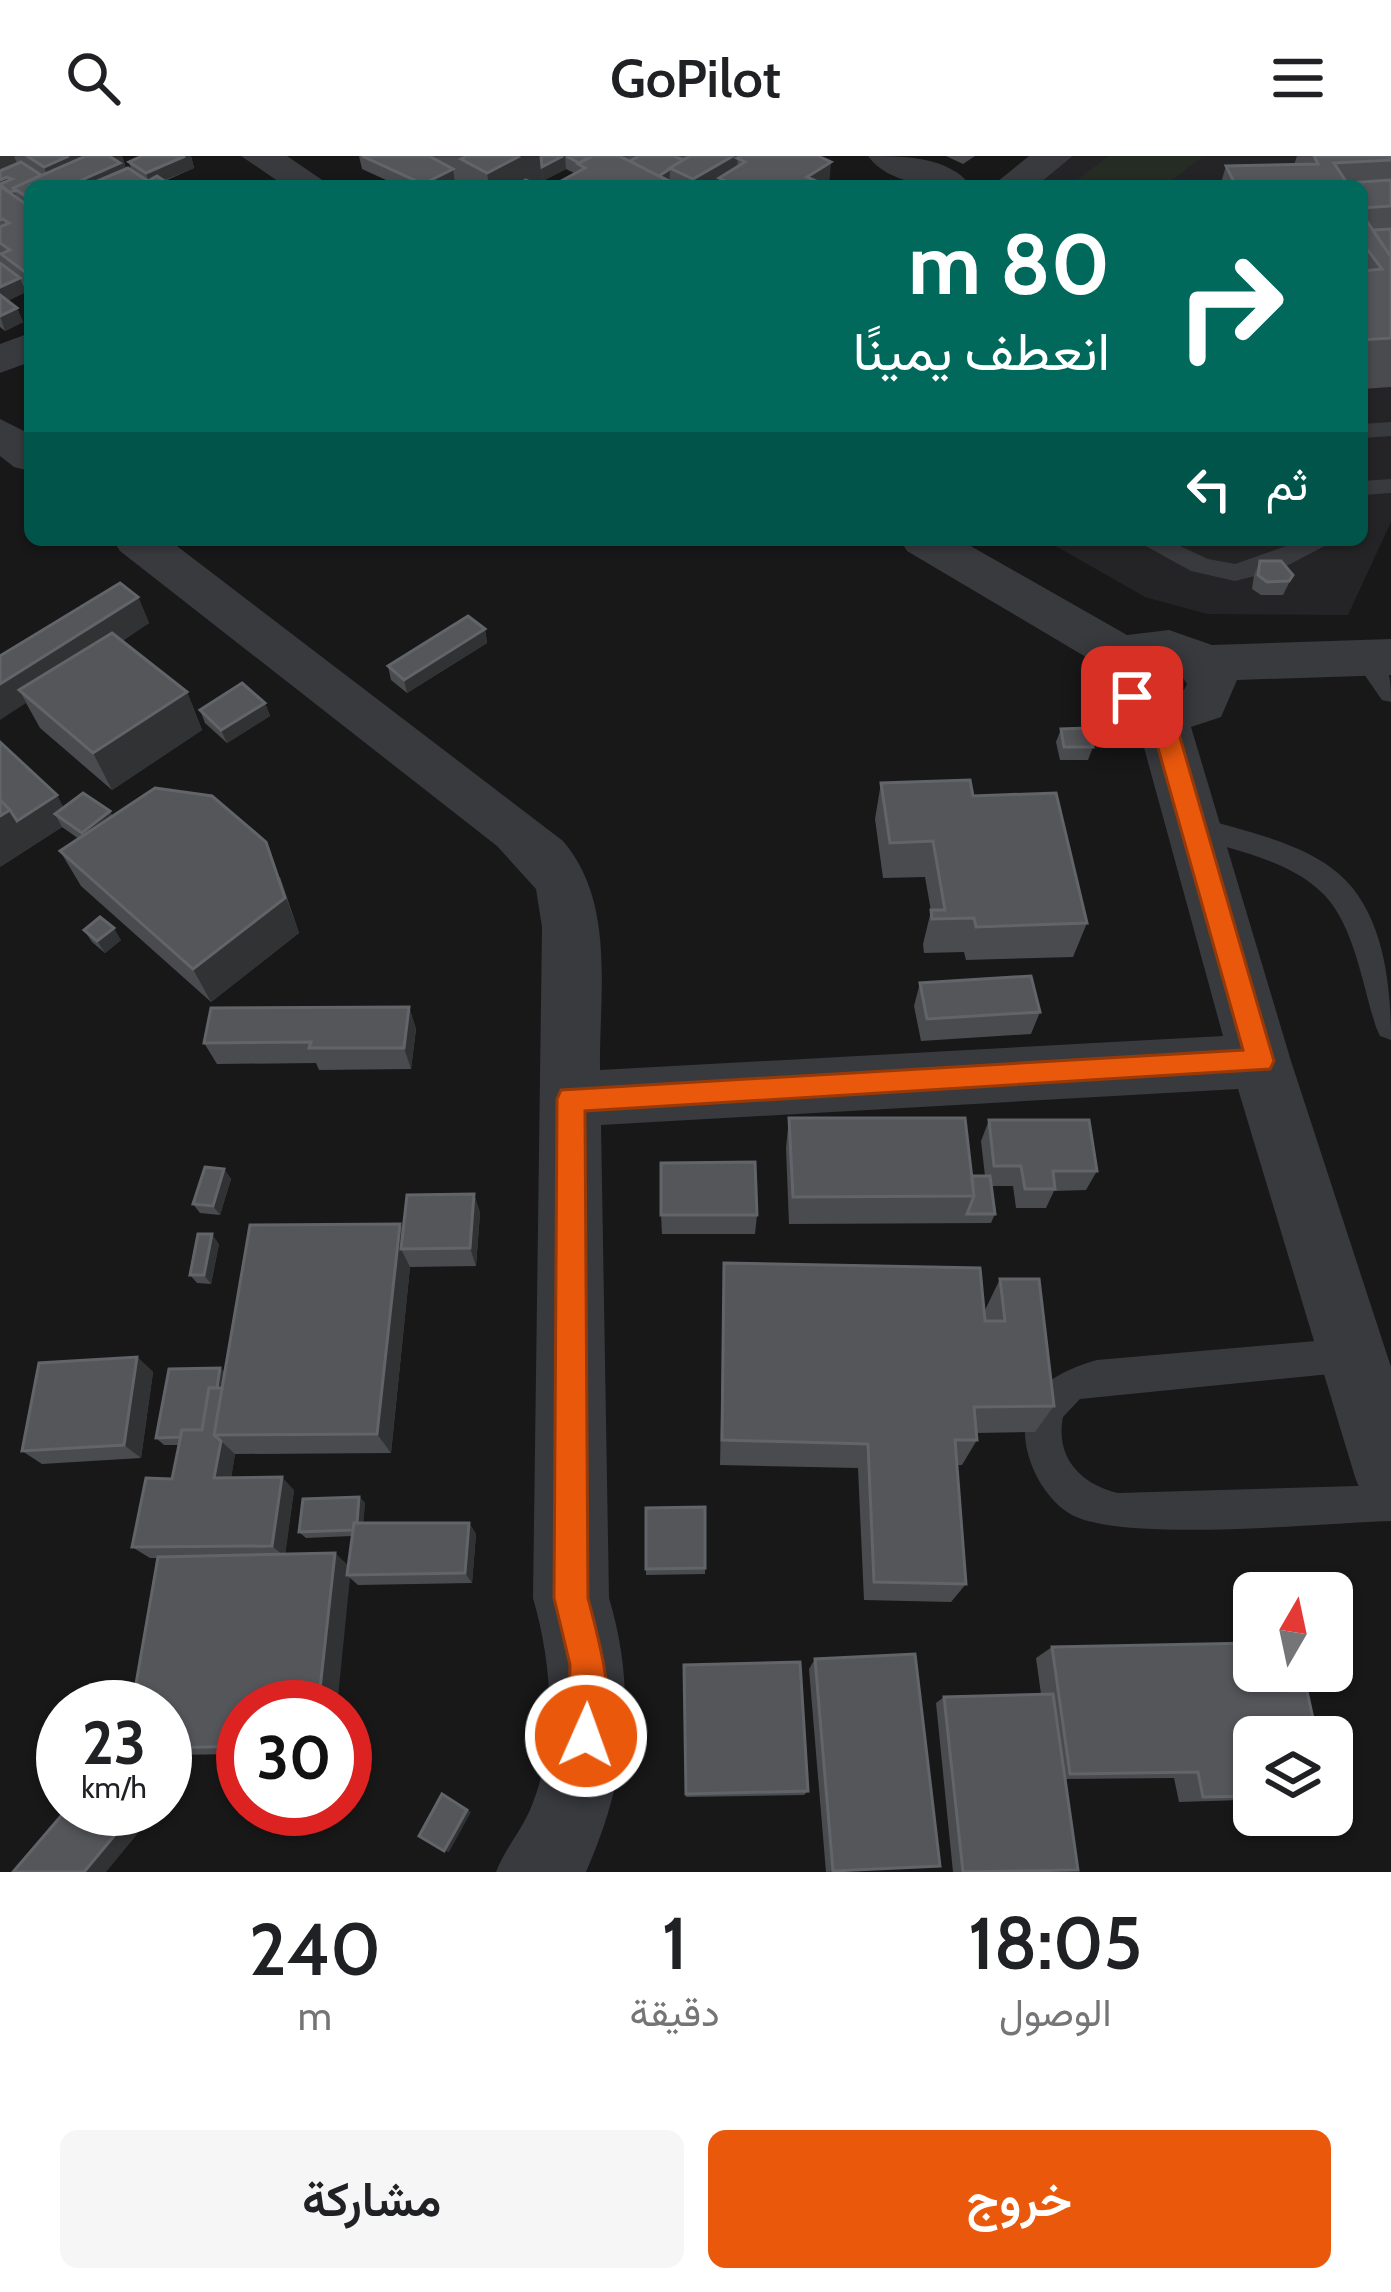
<!DOCTYPE html>
<html lang="ar">
<head>
<meta charset="utf-8">
<style>
  body { margin:0; font-family:Cabin,Vazirmatn,sans-serif; background:#f6f6f6; color:#202124; direction:rtl; height:100vh; display:flex; flex-direction:column; font-size:45px; white-space:nowrap }
  * { box-sizing:border-box; margin:0 }
  p { font-size:39px; color:#757577 }
  .icon { flex:none; width:66px; height:66px; fill:none; stroke:currentColor; stroke-width:2; stroke-linecap:round; stroke-linejoin:round }
  .map { position:relative; height:1716px; overflow:hidden; direction:ltr }
  .drawer { display:flex; flex-direction:column; background:#fff; flex:1 }
  .drawer>* { flex:none }
  .banner { position:absolute; left:24px; top:24px; width:1344px; height:366px; border-radius:18px; box-shadow:0 3px 9px #0004; direction:rtl; background:#00695c; color:#fff; overflow:hidden }
  .needle { width:78px; rotate:9deg }
  .buttons { position:absolute; left:1233px; top:1416px; display:grid; gap:24px }
  .buttons a { display:grid; place-items:center; width:120px; height:120px; border-radius:18px; background:#fff; box-shadow:0 3px 9px #0004; font-size:60px }
  .speed { position:absolute; left:36px; top:1524px; display:flex; gap:24px; font-size:60px; font-weight:700; text-align:center }
  .speed>* { display:grid; place-content:center; width:156px; height:156px; border-radius:50%; background:#fff; box-shadow:0 3px 9px #0004; line-height:1 }
  .speed small { font-size:30px; font-weight:400 }
  .speed .limit { border:18px solid #d22; background:#fff; color:#111 }
  .pin { position:absolute; display:grid; place-items:center; width:102px; height:102px; color:#fff; margin:-51px; border-radius:24px; box-shadow:0 6px 18px #0006 }
  .me { position:absolute; width:132px; margin:-66px; rotate:2deg; stroke-linejoin:round; filter:drop-shadow(0 0 9px #0008) }
  .turn { display:flex; align-items:center; gap:42px; height:252px; padding:0 60px; font-size:54px }
  .turn .icon { width:156px; height:156px; stroke-width:2.5 }
  .turn b { display:block; font-size:84px; line-height:102px }
  .then { display:flex; align-items:center; height:114px; padding:0 60px; background:#0003; gap:24px; font-size:45px }
  .eta { display:flex; justify-content:space-evenly; align-items:center; height:204px; text-align:center }
  .eta b { font-size:72px; font-weight:600; line-height:84px }
  .button { display:flex; gap:24px; margin-top:auto; padding:24px 60px }
  .button a { flex:1; height:138px; border-radius:18px; background:#ea580c; color:#fff; font-size:48px; font-weight:600; line-height:138px; text-align:center }
  .button a+a { background:#f6f6f6; color:#202124 }
  header { display:flex; justify-content:space-between; align-items:center; height:156px; padding:0 60px; background:#fff; font-size:54px; font-weight:600 }
  .map>svg:first-child { display:block }
  .built { fill:#242426 }
  .green { fill:#242c24 }
  .lines { fill:none; stroke-linecap:round; stroke-linejoin:round }
  .service { fill:#393a3e; fill-rule:evenodd }
  .minor { fill:#393a3e; fill-rule:evenodd }
  .wall { fill:#494b4e }
  .shaded-wall { fill:#313234 }
  .building { fill:#54565a; stroke:#616468; stroke-width:3 }
  .route { fill:#ea580c; stroke:#983908; stroke-width:3 }
</style>
</head>
<body>
<header><svg class="icon" aria-label="menu" viewBox="0 0 24 24"><path d="M4 6h16M4 12h16M4 18h16"/></svg>GoPilot<svg class="icon" aria-label="search" viewBox="0 0 24 24"><circle cx="10" cy="10" r="6"/><path d="M15 15l6 6"/></svg></header>
<div class="map">
<svg width="1391" height="1716" viewBox="0 0 1391 1716">
  <rect width="100%" height="100%" fill="#181819"/>
  <path class="built" d="M 1074,0 L 1391,0 L 1391,366 L 1348,459 L 1207,458 L 1145,441 L 1045,384 L 1362,384 L 1362,30 L 1033,30 Z"/>
  <path class="green" d="M 1109,0 L 1200,0 L 1202,1 L 1164,30 L 1090,30 L 1077,24 Z"/>
  <g class="lines">
    <g class="service">
      <path d="M 1391,266 L 1391,280 L 1362,282 L 1362,268 Z"/>
      <path d="M 1391,323 L 1391,337 L 1362,339 L 1362,325 Z"/>
      <path d="M 1135,384 L 1167,384 L 1208,403 L 1235,408 L 1303,384 L 1336,384 L 1279,414 L 1235,425 L 1191,415 Z"/>
      <path d="M 1365,492 C 1390,500 1391,524 1391,546 L 1382,544 L 1352,501 Z"/>
      <path d="M 1191,659 C 1238,674 1302,685 1339,718 C 1384,757 1391,829 1391,884 L 1380,880 L 1376,871 C 1362,829 1354,764 1319,734 C 1284,702 1225,692 1181,678 L 1177,670 L 1181,662 Z"/>
      <path d="M 1350,1182 L 1362,1187 L 1367,1199 L 1362,1211 L 1350,1216 L 1080,1243 L 1063,1261 C 1055,1302 1081,1328 1118,1337 L 1391,1329 L 1391,1365 C 1322,1367 1125,1387 1072,1359 C 1045,1344 1024,1305 1025,1274 C 1027,1230 1060,1215 1097,1204 Z"/>
    </g>
    <g class="minor">
      <path d="M 241,0 L 287,0 L 331,30 L 285,30 Z"/>
      <path d="M 868,0 C 902,0 949,0 971,30 C 937,30 891,31 868,0 Z"/>
      <path d="M 1029,0 L 1073,0 L 1036,30 L 992,30 Z"/>
      <path d="M 30,177 L 30,206 L 0,217 L 0,188 Z"/>
      <path d="M 0,263 L 30,278 L 30,315 L 14,311 L 0,300 Z"/>
      <path d="M 113,384 L 169,384 L 563,685 C 616,747 599,837 600,914 L 1223,880 L 1137,566 C 1111,556 1094,535 1096,507 L 907,395 L 900,384 L 960,384 L 1127,479 L 1169,474 L 1212,489 L 1391,483 L 1391,519 L 1237,524 L 1221,561 L 1191,571 L 1291,905 L 1391,1211 L 1391,1357 L 1365,1347 L 1355,1321 L 1238,933 L 601,969 L 609,1442 C 638,1539 626,1624 586,1716 L 496,1716 C 505,1692 523,1673 532,1649 C 558,1584 552,1508 533,1442 L 542,771 L 536,733 L 497,690 L 120,395 ZM 1151,509 L 1179,516 L 1187,528 L 1184,534 L 1162,535 L 1147,524 Z"/>
    </g>
  </g>
  <g class="wall">
    <path d="M 0,0 L 122,0 L 126,12 L 131,14 L 129,6 L 142,0 L 191,0 L 194,12 L 165,25 L 30,30 L 30,139 L 26,136 L 7,145 L 17,152 L 23,166 L 5,175 L 0,171 Z"/>
    <path d="M 359,0 L 636,0 L 636,2 L 639,0 L 738,0 L 738,2 L 829,30 L 670,30 L 670,28 L 669,30 L 552,30 L 574,17 L 566,13 L 535,29 L 537,30 L 460,30 L 455,27 L 449,30 L 399,30 L 362,13 Z"/>
    <path d="M 946,0 L 975,0 L 963,8 Z"/>
    <path d="M 1297,0 L 1391,0 L 1391,231 L 1362,233 L 1362,30 L 1220,30 L 1226,10 L 1294,9 Z"/>
    <path d="M 1260,405 L 1293,419 L 1283,439 L 1261,439 L 1252,433 L 1254,419 Z"/>
    <path d="M 138,441 L 149,467 L 122,485 L 187,536 L 202,574 L 112,634 L 40,572 L 0,500 Z"/>
    <path d="M 485,473 L 487,487 L 407,537 L 391,524 L 388,510 Z"/>
    <path d="M 265,547 L 270,560 L 227,587 L 205,567 L 200,554 Z"/>
    <path d="M 1061,573 L 1093,591 L 1088,604 L 1060,604 L 1056,586 Z"/>
    <path d="M 881,627 L 973,640 L 1087,767 L 1073,801 L 966,804 L 964,796 L 924,797 L 923,788 L 931,755 L 925,721 L 883,722 L 875,663 Z"/>
    <path d="M 64,651 L 112,660 L 280,721 L 299,777 L 211,846 L 81,730 L 60,695 L 79,683 L 62,671 L 0,711 Z"/>
    <path d="M 84,774 L 121,784 L 105,797 L 92,786 Z"/>
    <path d="M 920,827 L 1040,856 L 1031,878 L 921,885 L 914,850 Z"/>
    <path d="M 409,851 L 416,873 L 411,913 L 319,914 L 316,907 L 217,908 L 204,887 Z"/>
    <path d="M 789,962 L 972,1020 L 985,1020 L 981,985 L 989,964 L 1097,1015 L 1086,1034 L 1054,1035 L 1046,1052 L 1016,1052 L 1013,1030 L 992,1030 L 995,1058 L 991,1067 L 789,1068 L 786,992 Z"/>
    <path d="M 224,1013 L 231,1023 L 220,1059 L 200,1057 L 193,1048 Z"/>
    <path d="M 474,1038 L 480,1057 L 476,1110 L 410,1111 L 391,1297 L 235,1298 L 231,1322 L 294,1334 L 285,1398 L 348,1410 L 352,1380 L 306,1382 L 299,1376 L 359,1341 L 365,1347 L 363,1367 L 469,1367 L 476,1378 L 472,1427 L 358,1429 L 350,1422 L 243,1551 L 243,1598 L 165,1599 L 165,1551 L 158,1402 L 150,1402 L 132,1391 L 172,1323 L 179,1289 L 164,1289 L 156,1282 L 220,1212 L 225,1217 L 400,1068 L 403,1075 Z"/>
    <path d="M 661,1059 L 757,1059 L 755,1078 L 662,1078 Z"/>
    <path d="M 219,1088 L 211,1128 L 197,1127 L 190,1119 Z"/>
    <path d="M 724,1107 L 985,1165 L 985,1154 L 1000,1123 L 1054,1250 L 1035,1276 L 976,1277 L 977,1284 L 962,1309 L 957,1309 L 966,1428 L 951,1446 L 864,1444 L 858,1312 L 720,1309 Z"/>
    <path d="M 137,1201 L 153,1216 L 141,1302 L 42,1308 L 22,1295 Z"/>
    <path d="M 705,1351 L 705,1418 L 646,1419 L 646,1413 Z"/>
    <path d="M 1052,1491 L 1254,1581 L 1254,1642 L 1241,1644 L 1179,1646 L 1174,1622 L 1065,1623 L 1030,1716 L 953,1716 L 936,1547 L 944,1541 L 1041,1538 L 1036,1502 Z"/>
    <path d="M 815,1503 L 928,1711 L 826,1716 L 809,1513 Z"/>
    <path d="M 684,1509 L 808,1635 L 804,1639 L 686,1641 Z"/>
  </g>
  <g class="shaded-wall">
    <path d="M 0,0 L 14,0 L 21,17 L 8,22 L 20,49 L 0,39 L 0,24 L 4,22 L 0,13 Z"/>
    <path d="M 63,0 L 122,0 L 129,22 L 128,30 L 30,30 L 49,24 L 44,11 Z"/>
    <path d="M 185,0 L 191,0 L 194,12 L 150,30 L 146,17 Z"/>
    <path d="M 519,0 L 545,0 L 541,4 L 543,25 L 533,30 L 489,30 L 487,17 Z"/>
    <path d="M 565,0 L 566,13 L 543,25 L 542,11 Z"/>
    <path d="M 733,0 L 738,0 L 736,25 L 719,22 L 719,30 L 693,30 L 693,23 Z"/>
    <path d="M 831,6 L 829,30 L 806,30 L 807,21 Z"/>
    <path d="M 453,13 L 455,27 L 449,30 L 423,30 L 423,28 Z"/>
    <path d="M 670,14 L 669,30 L 660,30 L 659,20 Z"/>
    <path d="M 20,122 L 26,136 L 0,148 L 0,131 Z"/>
    <path d="M 17,152 L 23,166 L 5,175 L 0,160 Z"/>
    <path d="M 138,441 L 149,467 L 31,544 L 19,534 L 26,547 L 0,564 L 0,518 Z"/>
    <path d="M 485,473 L 487,487 L 407,537 L 404,524 Z"/>
    <path d="M 187,536 L 202,574 L 112,634 L 93,597 Z"/>
    <path d="M 265,547 L 270,560 L 227,587 L 221,574 Z"/>
    <path d="M 57,639 L 71,665 L 55,658 L 62,671 L 0,711 L 0,660 L 10,654 Z"/>
    <path d="M 110,655 L 117,668 L 89,690 L 82,677 Z"/>
    <path d="M 266,686 L 299,777 L 211,846 L 193,813 Z"/>
    <path d="M 114,772 L 121,784 L 105,797 L 97,785 Z"/>
    <path d="M 409,851 L 416,873 L 411,913 L 404,892 Z"/>
    <path d="M 224,1013 L 231,1023 L 220,1059 L 213,1050 Z"/>
    <path d="M 474,1038 L 480,1057 L 476,1110 L 470,1092 Z"/>
    <path d="M 400,1068 L 411,1093 L 401,1093 L 410,1111 L 391,1297 L 377,1278 Z"/>
    <path d="M 212,1078 L 219,1088 L 211,1128 L 204,1119 Z"/>
    <path d="M 137,1201 L 153,1216 L 141,1302 L 124,1289 Z"/>
    <path d="M 220,1212 L 228,1220 L 209,1281 Z"/>
    <path d="M 221,1285 L 235,1298 L 229,1335 L 214,1322 Z"/>
    <path d="M 282,1321 L 294,1334 L 285,1401 L 272,1390 Z"/>
    <path d="M 359,1341 L 365,1347 L 362,1379 L 357,1374 Z"/>
    <path d="M 469,1367 L 476,1378 L 472,1427 L 465,1417 Z"/>
    <path d="M 335,1397 L 351,1412 L 347,1419 L 350,1422 L 337,1551 L 318,1551 Z"/>
    <path d="M 442,1638 L 471,1656 L 449,1696 L 444,1695 Z"/>
    <path d="M 131,1653 L 147,1653 L 153,1659 L 106,1716 L 84,1716 Z"/>
  </g>
  <g class="building">
    <path d="M 27,0 L 69,0 L 44,11 Z"/>
    <path d="M 86,0 L 109,0 L 120,7 L 68,30 L 30,30 L 30,43 L 13,32 Z"/>
    <path d="M 142,0 L 185,0 L 146,17 L 129,6 Z"/>
    <path d="M 362,0 L 429,0 L 453,13 L 423,28 Z"/>
    <path d="M 467,0 L 520,0 L 487,17 L 461,3 Z"/>
    <path d="M 541,0 L 563,0 L 542,11 Z"/>
    <path d="M 566,0 L 591,0 L 579,7 Z"/>
    <path d="M 593,0 L 619,0 L 669,25 L 661,30 L 552,30 L 585,12 L 578,8 Z"/>
    <path d="M 639,0 L 674,0 L 683,4 L 659,20 L 630,5 Z"/>
    <path d="M 690,0 L 733,0 L 693,23 L 670,12 Z"/>
    <path d="M 741,0 L 818,0 L 831,6 L 807,21 L 816,25 L 808,30 L 736,30 L 719,22 L 745,6 L 737,2 Z"/>
    <path d="M 1314,0 L 1391,0 L 1391,4 L 1334,7 L 1347,27 L 1391,24 L 1391,50 L 1362,52 L 1362,30 L 1236,30 L 1226,10 L 1318,8 Z"/>
    <path d="M 21,6 L 41,19 L 13,32 L 15,35 L 9,36 L 0,28 L 12,23 L 7,21 L 0,24 L 0,15 Z"/>
    <path d="M 128,12 L 148,25 L 157,20 L 172,30 L 86,30 Z"/>
    <path d="M 526,24 L 537,30 L 514,30 Z"/>
    <path d="M 0,30 L 30,51 L 29,119 L 1,98 L 10,94 L 0,87 L 0,71 L 9,67 L 3,63 L 0,64 Z"/>
    <path d="M 1362,58 L 1391,101 L 1391,182 L 1362,184 L 1362,115 L 1382,113 L 1364,89 L 1362,89 Z"/>
    <path d="M 1391,73 L 1391,101 L 1373,74 Z"/>
    <path d="M 0,107 L 20,122 L 0,131 Z"/>
    <path d="M 0,139 L 17,152 L 0,160 Z"/>
    <path d="M 1260,405 L 1281,405 L 1293,419 L 1289,425 L 1267,426 L 1258,419 Z"/>
    <path d="M 120,427 L 138,441 L 0,528 L 0,500 Z"/>
    <path d="M 468,460 L 485,473 L 404,524 L 388,510 Z"/>
    <path d="M 112,477 L 187,536 L 93,597 L 19,534 Z"/>
    <path d="M 242,527 L 265,547 L 221,574 L 200,554 Z"/>
    <path d="M 1088,572 L 1093,591 L 1064,591 L 1061,573 Z"/>
    <path d="M 0,586 L 57,639 L 17,665 L 10,654 L 0,644 Z"/>
    <path d="M 970,624 L 973,640 L 1056,637 L 1087,767 L 976,771 L 974,762 L 932,763 L 931,754 L 945,754 L 933,685 L 890,687 L 881,627 Z"/>
    <path d="M 155,632 L 212,640 L 266,686 L 285,742 L 193,813 L 60,695 Z"/>
    <path d="M 83,637 L 110,655 L 82,677 L 55,658 Z"/>
    <path d="M 0,644 L 10,654 L 0,660 Z"/>
    <path d="M 100,761 L 114,772 L 97,785 L 84,774 Z"/>
    <path d="M 1031,820 L 1040,856 L 927,863 L 920,827 Z"/>
    <path d="M 409,851 L 404,892 L 309,892 L 311,886 L 204,887 L 211,852 Z"/>
    <path d="M 789,962 L 965,962 L 974,1040 L 793,1041 Z"/>
    <path d="M 989,964 L 1089,964 L 1097,1015 L 1053,1015 L 1055,1033 L 1025,1033 L 1021,1010 L 994,1010 Z"/>
    <path d="M 755,1006 L 757,1059 L 661,1059 L 661,1007 Z"/>
    <path d="M 205,1011 L 224,1013 L 213,1050 L 193,1048 Z"/>
    <path d="M 972,1020 L 990,1020 L 995,1058 L 967,1058 L 974,1040 Z"/>
    <path d="M 474,1038 L 470,1092 L 401,1093 L 407,1039 Z"/>
    <path d="M 400,1068 L 377,1278 L 214,1279 L 250,1069 Z"/>
    <path d="M 198,1078 L 212,1078 L 204,1119 L 190,1119 Z"/>
    <path d="M 724,1107 L 980,1112 L 985,1165 L 1005,1165 L 1000,1123 L 1039,1123 L 1054,1250 L 974,1251 L 977,1284 L 955,1284 L 966,1428 L 874,1426 L 868,1288 L 722,1284 Z"/>
    <path d="M 137,1201 L 124,1289 L 22,1295 L 39,1207 Z"/>
    <path d="M 220,1212 L 217,1232 L 209,1232 L 202,1274 L 182,1274 L 180,1281 L 156,1282 L 169,1213 Z"/>
    <path d="M 209,1232 L 222,1232 L 214,1279 L 221,1285 L 214,1322 L 282,1321 L 272,1390 L 132,1391 L 146,1322 L 172,1323 L 182,1274 L 202,1274 Z"/>
    <path d="M 359,1341 L 357,1367 L 354,1367 L 353,1374 L 299,1376 L 303,1343 Z"/>
    <path d="M 705,1351 L 705,1412 L 646,1413 L 646,1352 Z"/>
    <path d="M 354,1367 L 469,1367 L 465,1417 L 347,1419 Z"/>
    <path d="M 335,1397 L 318,1551 L 243,1551 L 243,1590 L 165,1592 L 165,1551 L 132,1551 L 158,1401 Z"/>
    <path d="M 1332,1475 L 1342,1475 L 1350,1510 L 1332,1510 Z"/>
    <path d="M 1254,1487 L 1254,1515 L 1284,1515 L 1288,1535 L 1307,1535 L 1317,1581 L 1254,1581 L 1254,1640 L 1203,1641 L 1198,1616 L 1070,1618 L 1052,1491 Z"/>
    <path d="M 915,1498 L 940,1710 L 833,1715 L 815,1503 Z"/>
    <path d="M 800,1506 L 808,1635 L 686,1638 L 684,1509 Z"/>
    <path d="M 1053,1538 L 1078,1714 L 963,1716 L 944,1541 Z"/>
    <path d="M 442,1638 L 467,1654 L 444,1695 L 419,1680 Z"/>
    <path d="M 67,1653 L 131,1653 L 134,1656 L 84,1716 L 13,1716 Z"/>
  </g>
  <path class="route" d="M 1132,533 L 1168,548 L 1172,554 L 1274,905 L 1270,913 L 585,955 L 588,1442 C 600,1489 618,1546 599,1593 L 586,1598 L 573,1593 L 568,1580 L 570,1509 L 554,1442 L 557,943 L 561,934 L 1243,894 L 1149,560 L 1121,541 Z"/>
</svg>
<div class="buttons">
<a><svg class="needle" viewBox="-14 -14 28 28"><path d="M0-13l5 13h-10z" fill="#e53935"/><path d="M0 13l5-13h-10z" fill="#757577"/></svg></a>
<a><svg class="icon" aria-label="layers" viewBox="0 0 24 24"><path d="M12 4l9 5-9 5-9-5zM3 14l9 5 9-5"/></svg></a>
</div>
<div class="speed"><div>23<small>km/h</small></div><div class="limit">30</div></div>
<div class="pin" style="left:1132px;top:541px;background:#d93025"><svg class="icon" aria-label="arrive" viewBox="0 0 24 24"><path d="M6 21V4h12l-3 4 3 4H6"/></svg></div>
<svg class="me" style="left:586px;top:1580px" viewBox="-20 -20 40 40"><circle r="17" fill="#ea580c" stroke="#fff" stroke-width="3"/><path d="M0-11L8 9 0 5-8 9z" fill="#fff"/></svg>
<div class="banner">
<div class="turn"><svg class="icon" aria-label="right" viewBox="0 0 24 24"><path d="M7 20v-9h11M14 6l5 5-5 5"/></svg><div><b>80 m</b>انعطف يمينًا</div></div>
<div class="then">ثم<svg class="icon" aria-label="left" viewBox="0 0 24 24"><path d="M17 20v-9H6M10 6l-5 5 5 5"/></svg></div>
</div>
</div>
<section class="drawer">
<div class="eta">
<div><b>18:05</b><p>الوصول</p></div>
<div><b>1</b><p>دقيقة</p></div>
<div><b>240</b><p>m</p></div>
</div>
<div class="button"><a>خروج</a><a>مشاركة</a></div>
</section>
</body>
</html>
